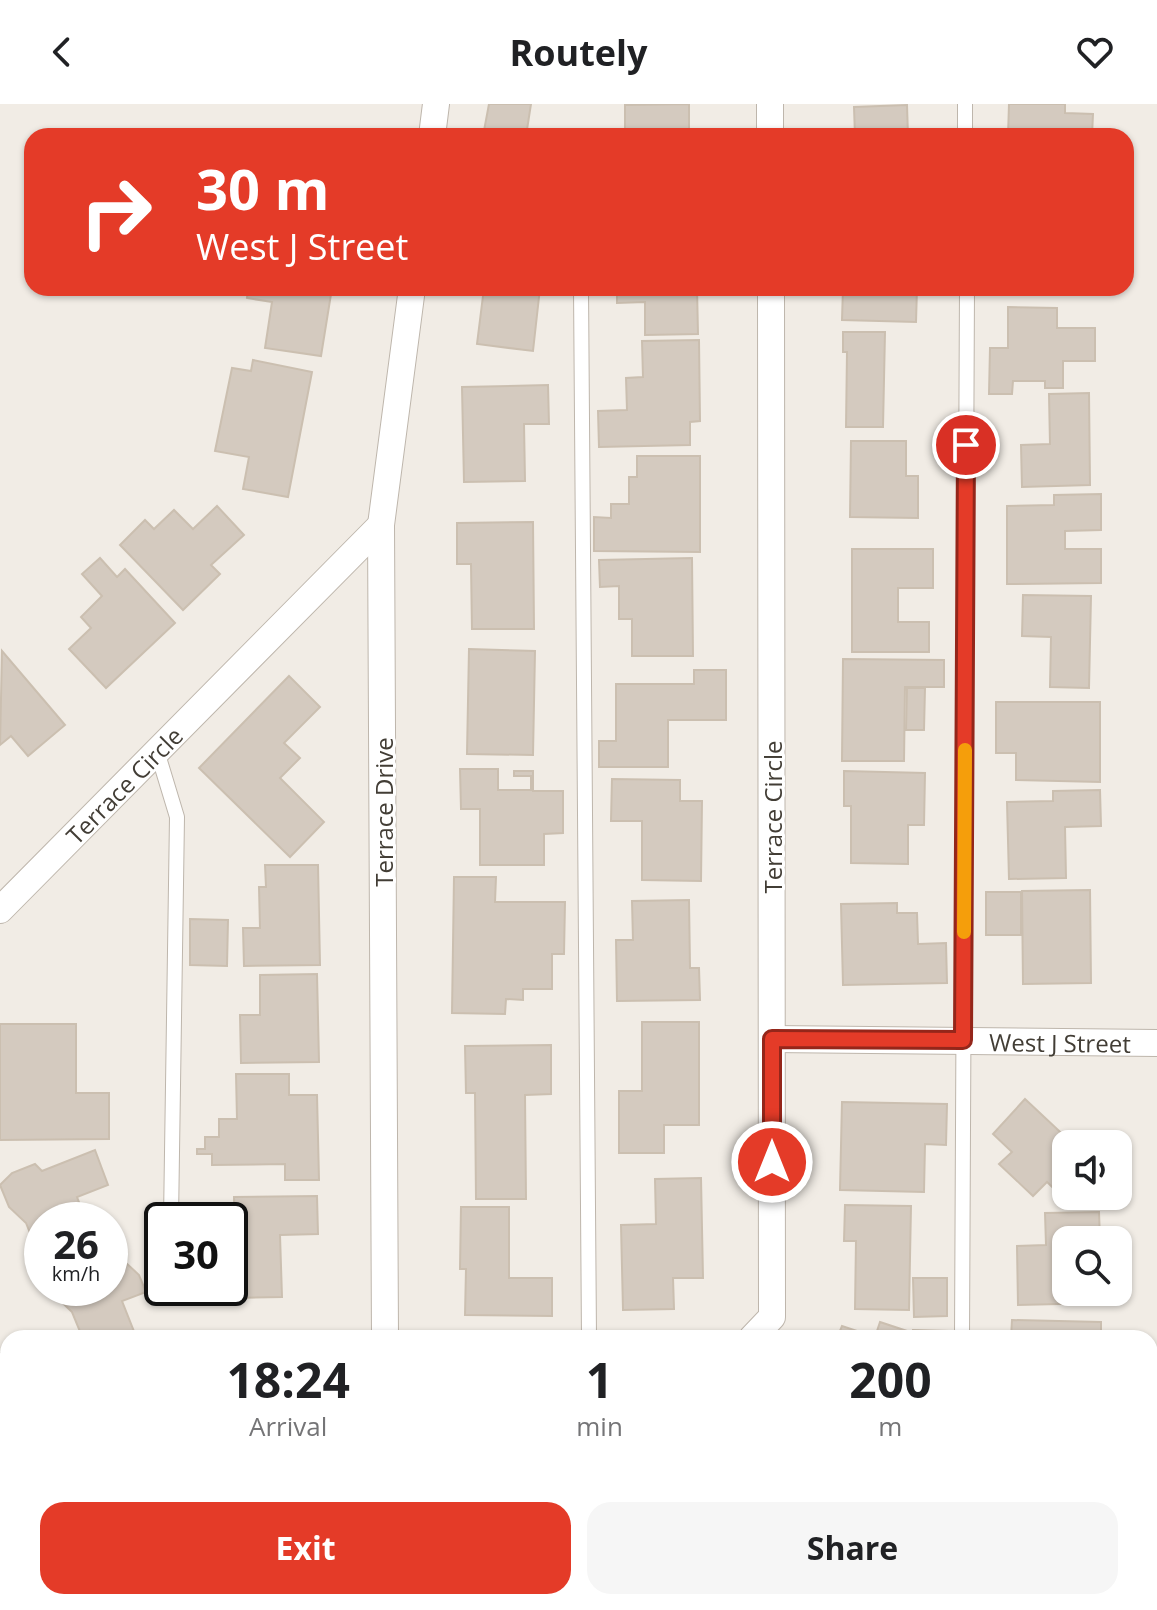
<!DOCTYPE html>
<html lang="en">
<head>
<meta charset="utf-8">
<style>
  body { margin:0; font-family:"Open Sans",sans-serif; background:#f6f6f6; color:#202124; height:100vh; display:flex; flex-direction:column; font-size:30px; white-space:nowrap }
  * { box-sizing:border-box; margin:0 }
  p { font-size:26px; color:#757577 }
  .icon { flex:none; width:44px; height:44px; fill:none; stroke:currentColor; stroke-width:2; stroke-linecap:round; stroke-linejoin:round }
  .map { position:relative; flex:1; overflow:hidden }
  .panel { position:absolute; left:0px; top:1226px; width:1158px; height:280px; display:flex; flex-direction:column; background:#fff; border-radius:24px 24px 0 0; box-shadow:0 2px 6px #0004 }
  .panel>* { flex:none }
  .top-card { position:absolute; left:24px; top:24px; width:1110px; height:168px; border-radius:24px; box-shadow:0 2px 6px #0004; background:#e43b28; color:#fff; overflow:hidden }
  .controls { position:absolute; left:1052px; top:1026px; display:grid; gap:16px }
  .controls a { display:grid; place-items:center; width:80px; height:80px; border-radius:16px; background:#fff; box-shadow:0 2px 6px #0004; font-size:40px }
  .speed { position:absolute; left:24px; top:1098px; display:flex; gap:16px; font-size:40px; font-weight:700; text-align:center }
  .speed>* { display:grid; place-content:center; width:104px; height:104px; border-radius:50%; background:#fff; box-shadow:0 2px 6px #0004; line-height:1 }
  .speed small { font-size:20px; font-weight:400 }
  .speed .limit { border:4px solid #111; border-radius:12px; background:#fff; color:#111 }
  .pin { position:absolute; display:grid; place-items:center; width:68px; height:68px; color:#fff; margin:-34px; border:4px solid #fff; border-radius:50%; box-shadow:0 2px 8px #0007 }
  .me { position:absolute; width:88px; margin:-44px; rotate:0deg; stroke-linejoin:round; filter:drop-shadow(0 0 6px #0008) }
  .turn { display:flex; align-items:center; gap:28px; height:168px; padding:0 40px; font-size:36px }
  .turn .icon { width:104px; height:104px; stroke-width:2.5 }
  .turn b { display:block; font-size:56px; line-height:68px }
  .eta { display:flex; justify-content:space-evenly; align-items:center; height:136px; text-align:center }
  .eta b { font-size:48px; font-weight:700; line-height:56px }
  .action { display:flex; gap:16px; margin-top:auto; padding:16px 40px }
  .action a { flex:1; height:92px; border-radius:24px; background:#e43b28; color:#fff; font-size:32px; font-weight:700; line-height:92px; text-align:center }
  .action a+a { background:#f6f6f6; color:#202124 }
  header { display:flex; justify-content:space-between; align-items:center; height:104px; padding:0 40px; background:#fff; font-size:36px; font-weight:700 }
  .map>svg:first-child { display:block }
  .building { fill:#d4cabf; stroke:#cbbfb0; stroke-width:2 }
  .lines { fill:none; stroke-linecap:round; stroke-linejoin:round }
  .lane-casing { stroke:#beb6ac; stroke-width:16 }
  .street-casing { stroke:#beb6ac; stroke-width:28 }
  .lane { stroke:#fff; stroke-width:14 }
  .street { stroke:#fff; stroke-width:26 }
  .route-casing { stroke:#94261a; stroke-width:20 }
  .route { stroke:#e43b28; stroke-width:14 }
  .slow { stroke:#f59e0b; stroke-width:14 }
  .labels { text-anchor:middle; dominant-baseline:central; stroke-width:6; stroke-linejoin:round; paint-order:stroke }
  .street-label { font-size:24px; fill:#423d35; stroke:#fff }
</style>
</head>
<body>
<header><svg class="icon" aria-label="back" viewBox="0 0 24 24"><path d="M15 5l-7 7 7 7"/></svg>Routely<svg class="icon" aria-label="heart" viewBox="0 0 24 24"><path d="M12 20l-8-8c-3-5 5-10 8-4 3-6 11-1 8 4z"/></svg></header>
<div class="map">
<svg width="1157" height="1506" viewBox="0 0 1157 1506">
  <rect width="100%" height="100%" fill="#f1ece5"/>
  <g class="building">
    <path d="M 489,0 L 531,0 L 526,32 L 483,32 Z"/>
    <path d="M 689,0 L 689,31 L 699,32 L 625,32 L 625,1 Z"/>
    <path d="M 1009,0 L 1065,0 L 1065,9 L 1093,10 L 1092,32 L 1008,32 Z"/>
    <path d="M 907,1 L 908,32 L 855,32 L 854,3 Z"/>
    <path d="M 248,184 L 332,184 L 321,252 L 265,244 L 272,198 L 247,194 Z"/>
    <path d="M 484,184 L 540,184 L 533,247 L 477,240 Z"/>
    <path d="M 617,184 L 697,184 L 698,230 L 645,231 L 645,198 L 617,199 Z"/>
    <path d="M 843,184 L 917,184 L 916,218 L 842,216 Z"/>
    <path d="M 1030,184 L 1088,184 L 1088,188 L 1031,188 Z"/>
    <path d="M 1008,203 L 1057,204 L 1057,224 L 1095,224 L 1095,257 L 1063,257 L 1063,284 L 1045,284 L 1045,277 L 1013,277 L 1012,290 L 989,290 L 990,244 L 1008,244 Z"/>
    <path d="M 843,228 L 885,228 L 883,323 L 846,323 L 847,248 L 843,248 Z"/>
    <path d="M 699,236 L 700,317 L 690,318 L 690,341 L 599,343 L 598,307 L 627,306 L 626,274 L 643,273 L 642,237 Z"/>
    <path d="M 253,256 L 312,268 L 288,393 L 243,385 L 249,353 L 215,347 L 232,264 L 251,267 Z"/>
    <path d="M 548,281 L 549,320 L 524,320 L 525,377 L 464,378 L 462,283 Z"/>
    <path d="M 1089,289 L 1090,381 L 1022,383 L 1021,341 L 1050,340 L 1049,290 Z"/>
    <path d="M 851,337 L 906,337 L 906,372 L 918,372 L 918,414 L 850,413 Z"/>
    <path d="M 637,352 L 700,352 L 700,448 L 594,447 L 594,413 L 611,414 L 611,400 L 629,400 L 629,373 L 637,373 Z"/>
    <path d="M 1101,390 L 1101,426 L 1065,427 L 1065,445 L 1101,445 L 1101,479 L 1007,480 L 1007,402 L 1054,401 L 1054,391 Z"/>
    <path d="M 217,402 L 244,431 L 211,461 L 220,470 L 183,506 L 120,441 L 145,416 L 154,425 L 174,406 L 193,425 Z"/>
    <path d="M 533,418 L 534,525 L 472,525 L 471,460 L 457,460 L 457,419 Z"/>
    <path d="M 852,445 L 933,445 L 933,484 L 898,484 L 898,518 L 929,518 L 929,548 L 852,548 Z"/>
    <path d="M 100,454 L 117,473 L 125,465 L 175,519 L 106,584 L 69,545 L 91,524 L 81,513 L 102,492 L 82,470 Z"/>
    <path d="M 692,454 L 693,552 L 632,552 L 632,515 L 619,515 L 619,482 L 600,483 L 599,456 Z"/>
    <path d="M 1023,491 L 1091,492 L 1089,584 L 1050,583 L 1051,533 L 1022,532 Z"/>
    <path d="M 469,545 L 535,547 L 533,651 L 467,650 Z"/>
    <path d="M 2,547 L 65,621 L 28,652 L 11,632 L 0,641 Z"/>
    <path d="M 843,555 L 944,556 L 944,583 L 905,583 L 904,657 L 842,657 Z"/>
    <path d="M 694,566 L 726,566 L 726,616 L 668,616 L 668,663 L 599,663 L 599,637 L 616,637 L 616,580 L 694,580 Z"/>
    <path d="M 289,572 L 320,603 L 284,639 L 300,654 L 280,674 L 324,718 L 290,753 L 199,664 Z"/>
    <path d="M 907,584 L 925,584 L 924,626 L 906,626 Z"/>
    <path d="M 996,598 L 1100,598 L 1100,678 L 1016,676 L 1016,649 L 996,649 Z"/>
    <path d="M 460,665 L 498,665 L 498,686 L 531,686 L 531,672 L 514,672 L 514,667 L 533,667 L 533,687 L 563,687 L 563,729 L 544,730 L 544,761 L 480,761 L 480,705 L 461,705 Z"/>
    <path d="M 844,667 L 925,669 L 924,721 L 908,721 L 908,760 L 851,759 L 851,702 L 844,702 Z"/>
    <path d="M 612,675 L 680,676 L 680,697 L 702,697 L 701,777 L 642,776 L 642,717 L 611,717 Z"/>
    <path d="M 1100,686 L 1101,722 L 1065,723 L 1066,774 L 1009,775 L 1007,698 L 1053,697 L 1053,687 Z"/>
    <path d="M 265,761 L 318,761 L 320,861 L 244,862 L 243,824 L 260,824 L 259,783 L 266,783 Z"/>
    <path d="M 454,773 L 496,773 L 495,798 L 565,798 L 564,850 L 552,850 L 552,885 L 523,885 L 523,896 L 506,895 L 505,910 L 452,909 Z"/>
    <path d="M 1090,786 L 1091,879 L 1023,880 L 1022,787 Z"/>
    <rect x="986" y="788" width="35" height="43"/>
    <path d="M 689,796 L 690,864 L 699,864 L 700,896 L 617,897 L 616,836 L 633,836 L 632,797 Z"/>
    <path d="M 897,799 L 897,809 L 917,809 L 918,840 L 946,839 L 947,879 L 843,881 L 841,800 Z"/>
    <path d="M 190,815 L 228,816 L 227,862 L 190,861 Z"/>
    <path d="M 317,870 L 319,958 L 241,959 L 240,911 L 260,911 L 260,871 Z"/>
    <path d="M 642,918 L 699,918 L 699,1021 L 664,1021 L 664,1049 L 619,1049 L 619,987 L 642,987 Z"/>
    <path d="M 0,920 L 76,920 L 76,989 L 109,989 L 109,1035 L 0,1036 Z"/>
    <path d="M 551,941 L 551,990 L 525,991 L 526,1095 L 476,1095 L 475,989 L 466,989 L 465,942 Z"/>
    <path d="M 236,970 L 289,970 L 289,991 L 317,991 L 319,1076 L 285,1076 L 285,1060 L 212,1061 L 212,1050 L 197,1050 L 197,1045 L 205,1045 L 205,1033 L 219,1033 L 219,1015 L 237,1015 Z"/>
    <path d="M 1025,995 L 1073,1040 L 1066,1040 L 1066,1092 L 1077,1092 L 1070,1100 L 1047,1078 L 1033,1092 L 999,1060 L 1012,1048 L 993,1030 Z"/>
    <path d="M 842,998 L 947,1000 L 946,1041 L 925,1040 L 924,1088 L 840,1086 Z"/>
    <path d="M 95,1046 L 108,1081 L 77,1093 L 86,1116 L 42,1116 L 42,1179 L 27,1146 L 34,1139 L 26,1119 L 9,1103 L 0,1081 L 12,1069 L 35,1060 L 42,1067 Z"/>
    <path d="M 701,1074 L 703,1174 L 673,1174 L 674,1205 L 623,1206 L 621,1121 L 656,1120 L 655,1075 Z"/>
    <path d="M 317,1092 L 318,1130 L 280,1131 L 282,1193 L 236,1194 L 234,1093 Z"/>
    <path d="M 845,1101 L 911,1102 L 909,1206 L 855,1205 L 856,1137 L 844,1137 Z"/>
    <path d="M 461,1103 L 509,1103 L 509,1174 L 552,1174 L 552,1212 L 465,1211 L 466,1165 L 460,1165 Z"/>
    <path d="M 1099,1108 L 1100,1136 L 1066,1136 L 1066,1188 L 1101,1188 L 1101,1199 L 1018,1201 L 1017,1142 L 1046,1141 L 1045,1109 Z"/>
    <path d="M 110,1144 L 139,1171 L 146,1188 L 122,1197 L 135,1230 L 126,1234 L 96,1234 L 89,1227 L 81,1230 L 72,1208 L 47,1184 L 110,1184 Z"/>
    <path d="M 913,1174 L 947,1174 L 947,1212 L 914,1213 Z"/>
    <path d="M 1012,1216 L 1101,1218 L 1101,1234 L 1011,1234 Z"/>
    <path d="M 880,1218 L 907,1227 L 905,1234 L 837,1234 L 842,1222 L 875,1233 Z"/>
    <path d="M 913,1226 L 948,1227 L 948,1234 L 912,1234 Z"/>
    <path d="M 81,1498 L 218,1498 L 215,1506 L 78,1506 Z"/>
    <path d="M 318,1498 L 356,1498 L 341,1506 L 322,1506 Z"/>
    <rect x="1009" y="1498" width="35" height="8"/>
  </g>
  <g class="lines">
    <g class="lane-casing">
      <g id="lane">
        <path d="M 965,0 L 965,32"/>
        <path d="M 581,184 L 589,1234"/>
        <path d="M 157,647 L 177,713 L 171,1116"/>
        <path d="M 962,1234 L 967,184"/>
        <path d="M 961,1506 L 961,1498"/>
      </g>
    </g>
    <g class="street-casing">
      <g id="street">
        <path d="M 770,0 L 770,32"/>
        <path d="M 432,32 L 436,0"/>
        <path id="s1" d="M 0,806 L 381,421"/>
        <path id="s2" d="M 772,935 L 1157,939"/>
        <path d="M 385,1234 L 381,421 L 412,184"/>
        <path d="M 752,1234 L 772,1213 L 771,184"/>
        <path d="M 0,1262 L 8,1276"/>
      </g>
    </g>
    <use href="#lane" class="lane"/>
    <use href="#street" class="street"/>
  </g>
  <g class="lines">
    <g class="route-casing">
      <path id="route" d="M 772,1058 L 772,935 L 963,936 L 966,341"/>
    </g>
    <use href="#route" class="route"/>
    <path class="slow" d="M 964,828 L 965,646"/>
  </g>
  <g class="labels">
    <g class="street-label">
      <text stroke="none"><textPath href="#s1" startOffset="176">Terrace Circle</textPath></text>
      <text transform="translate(383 708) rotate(-90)">Terrace Drive</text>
      <text transform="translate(772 713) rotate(-90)">Terrace Circle</text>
      <text stroke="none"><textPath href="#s2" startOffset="288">West J Street</textPath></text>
    </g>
  </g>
</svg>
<div class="controls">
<a><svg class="icon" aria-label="sound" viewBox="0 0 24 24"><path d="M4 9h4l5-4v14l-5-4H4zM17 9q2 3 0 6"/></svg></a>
<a><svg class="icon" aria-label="search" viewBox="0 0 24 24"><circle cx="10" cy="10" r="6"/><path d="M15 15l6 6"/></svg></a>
</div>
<div class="speed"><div>26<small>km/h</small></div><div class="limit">30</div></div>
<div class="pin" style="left:966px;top:341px;background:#d93025"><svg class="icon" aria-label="arrive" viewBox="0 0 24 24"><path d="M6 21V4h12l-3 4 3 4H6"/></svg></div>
<svg class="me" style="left:772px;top:1058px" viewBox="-20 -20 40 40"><circle r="17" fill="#e43b28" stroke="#fff" stroke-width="3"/><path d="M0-11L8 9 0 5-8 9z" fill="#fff"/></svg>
<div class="top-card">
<div class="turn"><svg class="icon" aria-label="right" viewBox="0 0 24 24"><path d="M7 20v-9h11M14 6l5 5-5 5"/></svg><div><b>30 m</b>West J Street</div></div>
</div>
<section class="panel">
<div class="eta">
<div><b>18:24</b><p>Arrival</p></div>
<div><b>1</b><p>min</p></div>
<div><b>200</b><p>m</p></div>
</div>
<div class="action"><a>Exit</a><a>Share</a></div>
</section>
</div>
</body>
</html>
